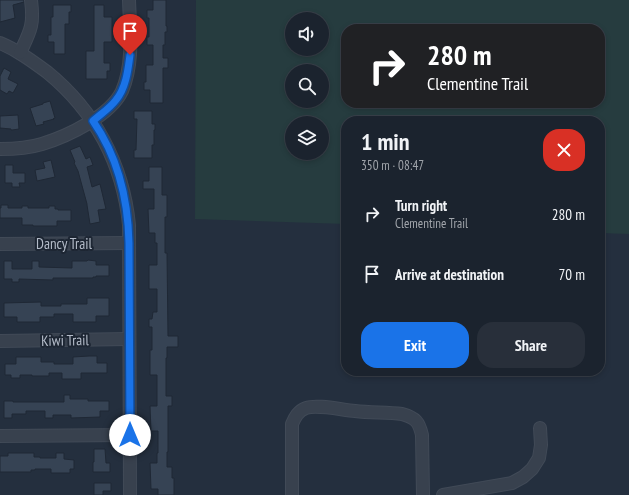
<!DOCTYPE html>
<html lang="en">
<head>
<meta charset="utf-8">
<style>
  body { margin:0; font-family:"PT Sans Narrow",sans-serif; background:#282f3a; color:#f1f3f6; height:100vh; display:flex; flex-direction:column; font-size:15px; white-space:nowrap }
  * { box-sizing:border-box; margin:0 }
  p { font-size:13px; color:#a0a4aa }
  .icon { flex:none; width:22px; height:22px; fill:none; stroke:currentColor; stroke-width:2; stroke-linecap:round; stroke-linejoin:round }
  .map { position:relative; flex:1; overflow:hidden }
  .details { position:absolute; left:341px; top:116px; width:264px; height:260px; display:flex; flex-direction:column; background:#1b232e; border-radius:16px; box-shadow:0 2px 6px #0003,0 0 0 1px #39404a }
  .details>* { flex:none }
  .top-card { position:absolute; left:341px; top:24px; width:264px; height:84px; border-radius:16px; box-shadow:0 2px 6px #0003,0 0 0 1px #39404a; background:#202124; color:#fff; overflow:hidden }
  .tools { position:absolute; left:285px; top:12px; display:grid; gap:8px }
  .tools a { display:grid; place-items:center; width:44px; height:44px; border-radius:50%; background:#1b232e; box-shadow:0 2px 6px #0003,0 0 0 1px #39404a; font-size:20px }
  .pin { position:absolute; display:grid; place-items:center; width:34px; height:34px; color:#fff; margin:-41px -17px; border-radius:50% 50% 50% 0; rotate:-45deg; box-shadow:0 0 4px #0007 }
  .pin .icon { rotate:45deg }
  .me { position:absolute; width:44px; margin:-22px; rotate:0deg; stroke-linejoin:round; filter:drop-shadow(0 0 3px #0008) }
  .turn { display:flex; align-items:center; gap:14px; height:84px; padding:0 20px; font-size:18px }
  .turn .icon { width:52px; height:52px; stroke-width:2.5 }
  .turn b { display:block; font-size:28px; line-height:34px }
  .round { display:grid; place-items:center; flex:none; width:42px; height:42px; border-radius:16px; background:#282f3a }
  .headline { display:flex; align-items:center; justify-content:space-between; height:68px; padding:0 20px }
  h1 { font-size:24px; font-weight:700; line-height:30px }
  .button { display:flex; gap:8px; margin-top:auto; padding:8px 20px }
  .button a { flex:1; height:46px; border-radius:16px; background:#1a73e8; color:#fff; font-size:16px; font-weight:700; line-height:46px; text-align:center }
  .button a+a { background:#282f3a; color:#f1f3f6 }
  ul { padding:0; list-style:none }
  li { display:flex; align-items:center; gap:12px; height:60px; padding:0 20px }
  li div { flex:1 }
  li b { display:block; font-size:15px }
  li em { font-style:normal }
  .map>svg:first-child { display:block }
  .green { fill:#263c3f; fill-rule:evenodd }
  .building { fill:#364354; stroke:#1f2835 }
  .lines { fill:none; stroke-linecap:round; stroke-linejoin:round }
  .minor-casing { stroke:#414a57; stroke-width:14 }
  .minor { stroke:#38414e; stroke-width:12 }
  .route-casing { stroke:#114b97; stroke-width:10 }
  .route { stroke:#1a73e8; stroke-width:7 }
  .labels { text-anchor:middle; dominant-baseline:central; stroke-width:4; stroke-linejoin:round; paint-order:stroke }
  .street-label { font-size:15px; fill:#b4bcc9; stroke:#1d2633 }
</style>
</head>
<body>
<div class="map">
<svg width="629" height="495" viewBox="0 0 629 495">
  <rect width="100%" height="100%" fill="#242f3e"/>
  <path class="green" d="M 196,0 L 629,0 L 629,234 L 600,233 L 600,121 L 346,121 L 346,224 L 195,219 ZM 292,19 L 322,19 L 322,49 L 292,49 ZM 346,29 L 600,29 L 600,103 L 346,103 ZM 292,71 L 322,71 L 322,101 L 292,101 ZM 292,123 L 322,123 L 322,153 L 292,153 Z"/>
  <g class="building">
    <path d="M 0,0 L 24,0 L 24,2 L 13,5 L 15,18 L 0,22 Z"/>
    <path d="M 153,0 L 166,0 L 166,26 L 167,26 L 167,32 L 165,32 L 165,45 L 163,45 L 163,58 L 168,58 L 168,68 L 163,68 L 163,103 L 150,103 L 150,90 L 144,90 L 144,82 L 146,82 L 146,65 L 153,65 L 153,45 L 147,45 L 147,37 L 149,37 L 149,18 L 147,18 L 147,10 L 153,10 Z"/>
    <path d="M 53,5 L 71,5 L 71,12 L 69,12 L 69,24 L 65,24 L 65,54 L 54,54 L 54,42 L 48,42 L 48,35 L 51,35 L 51,17 L 53,17 Z"/>
    <path d="M 94,5 L 104,5 L 104,17 L 112,17 L 112,42 L 104,42 L 104,63 L 110,63 L 110,71 L 107,71 L 107,79 L 86,79 L 86,51 L 94,51 Z"/>
    <path d="M 4,68 L 11,72 L 8,79 L 18,84 L 13,93 L 9,91 L 7,94 L 0,90 L 0,76 Z"/>
    <path d="M 50,101 L 55,118 L 53,119 L 54,119 L 43,122 L 44,124 L 36,126 L 30,108 L 43,104 L 43,103 Z"/>
    <path d="M 134,111 L 152,111 L 152,124 L 155,124 L 155,130 L 154,130 L 154,145 L 152,145 L 152,158 L 134,158 L 134,150 L 136,150 L 137,119 L 134,119 Z"/>
    <path d="M 18,115 L 19,129 L 12,130 L 11,130 L 11,129 L 0,128 L 0,116 Z"/>
    <path d="M 80,146 L 86,159 L 90,157 L 93,165 L 87,167 L 92,187 L 100,184 L 106,209 L 98,210 L 100,222 L 90,224 L 87,205 L 87,204 L 78,171 L 74,163 L 75,162 L 70,150 Z"/>
    <path d="M 51,160 L 55,177 L 37,181 L 35,170 L 45,168 L 43,162 Z"/>
    <path d="M 5,165 L 13,165 L 13,173 L 25,173 L 25,183 L 19,183 L 20,187 L 12,187 L 12,183 L 5,183 Z"/>
    <path d="M 149,167 L 162,167 L 162,195 L 167,195 L 167,217 L 165,217 L 165,253 L 167,253 L 168,336 L 178,336 L 178,347 L 167,347 L 167,358 L 166,358 L 166,396 L 172,396 L 172,406 L 168,406 L 168,452 L 167,452 L 167,467 L 172,467 L 172,478 L 174,478 L 174,495 L 158,495 L 158,489 L 151,489 L 150,463 L 157,463 L 157,453 L 158,453 L 158,431 L 151,431 L 150,406 L 157,406 L 157,375 L 150,375 L 150,350 L 152,350 L 152,327 L 149,327 L 149,319 L 152,319 L 153,312 L 157,312 L 157,289 L 149,289 L 149,265 L 157,265 L 157,243 L 155,243 L 155,233 L 149,233 L 148,209 L 154,209 L 154,189 L 143,189 L 143,181 L 149,181 Z"/>
    <path d="M 1,205 L 8,205 L 8,208 L 22,208 L 22,206 L 28,206 L 28,208 L 49,208 L 49,206 L 55,206 L 55,209 L 58,209 L 58,210 L 71,210 L 71,221 L 57,221 L 57,226 L 33,226 L 33,225 L 22,225 L 22,218 L 0,218 L 0,208 L 1,208 Z"/>
    <path d="M 88,260 L 96,261 L 96,265 L 109,265 L 109,276 L 96,276 L 96,277 L 93,277 L 93,278 L 53,278 L 53,280 L 19,279 L 19,282 L 12,282 L 12,279 L 4,279 L 4,261 L 12,261 L 12,269 L 32,269 L 32,261 L 39,261 L 39,267 L 72,268 L 72,261 L 87,261 Z"/>
    <path d="M 87,298 L 109,298 L 109,316 L 96,316 L 96,322 L 73,322 L 73,314 L 54,314 L 54,317 L 40,317 L 40,322 L 17,322 L 17,317 L 4,317 L 4,303 L 41,302 L 41,306 L 61,306 L 61,304 L 87,304 Z"/>
    <path d="M 89,356 L 97,356 L 97,363 L 107,363 L 107,373 L 81,373 L 81,379 L 62,379 L 62,373 L 49,373 L 49,376 L 32,376 L 32,375 L 20,375 L 20,378 L 11,378 L 11,375 L 5,375 L 5,364 L 16,364 L 16,357 L 41,357 L 41,362 L 54,362 L 54,364 L 73,364 L 73,357 Z"/>
    <path d="M 64,395 L 70,395 L 70,399 L 88,399 L 88,401 L 109,401 L 109,411 L 100,411 L 100,417 L 71,418 L 71,415 L 53,415 L 53,418 L 45,418 L 45,411 L 26,411 L 26,414 L 12,414 L 12,418 L 4,418 L 4,401 L 13,401 L 13,402 L 64,402 Z"/>
    <path d="M 94,449 L 105,449 L 106,463 L 110,463 L 110,472 L 93,472 L 93,462 L 94,462 Z"/>
    <path d="M 8,453 L 34,453 L 34,457 L 40,457 L 40,458 L 56,458 L 56,453 L 64,453 L 64,459 L 74,460 L 74,469 L 70,469 L 70,473 L 51,473 L 51,469 L 35,469 L 35,470 L 31,470 L 31,472 L 0,472 L 0,456 L 8,456 Z"/>
    <path d="M 94,483 L 111,483 L 111,491 L 103,491 L 103,495 L 94,495 Z"/>
  </g>
  <g class="lines">
    <g class="minor-casing">
      <g id="minor">
        <path d="M 0,43 C 17,50 32,61 47,72 C 95,111 123,164 129,225 L 130,495"/>
        <path d="M 20,53 C 24,44 29,35 31,26 C 33,18 32,8 31,0"/>
        <path d="M 0,149 C 14,149 29,148 42,144 C 68,136 110,116 122,91 C 134,63 130,30 129,0"/>
        <path d="M 0,244 L 129,243"/>
        <path d="M 0,341 L 129,339"/>
        <path d="M 0,436 L 130,435"/>
        <path d="M 292,495 L 292,424 C 295,417 298,411 306,408 C 317,404 342,410 355,411 C 371,413 387,412 402,414 C 416,418 419,422 422,435 L 423,495"/>
        <path d="M 443,495 L 512,483 L 523,477 L 532,469 L 539,458 L 541,445 L 540,428"/>
      </g>
    </g>
    <use href="#minor" class="minor"/>
  </g>
  <g class="lines">
    <g class="route-casing">
      <path id="route" d="M 130,55 C 128,70 126,88 116,100 C 110,108 101,114 93,121 C 118,157 128,200 129,243 L 130,435"/>
    </g>
    <use href="#route" class="route"/>
  </g>
  <g class="labels">
    <g class="street-label">
      <text x="64" y="243">Dancy Trail</text>
      <text transform="translate(65 340) rotate(-1)">Kiwi Trail</text>
    </g>
  </g>
</svg>
<div class="tools">
<a><svg class="icon" aria-label="sound" viewBox="0 0 24 24"><path d="M4 9h4l5-4v14l-5-4H4zM17 9q2 3 0 6"/></svg></a>
<a><svg class="icon" aria-label="search" viewBox="0 0 24 24"><circle cx="10" cy="10" r="6"/><path d="M15 15l6 6"/></svg></a>
<a><svg class="icon" aria-label="layers" viewBox="0 0 24 24"><path d="M12 4l9 5-9 5-9-5zM3 14l9 5 9-5"/></svg></a>
</div>
<div class="pin" style="left:130px;top:55px;background:#d93025"><svg class="icon" aria-label="arrive" viewBox="0 0 24 24"><path d="M6 21V4h12l-3 4 3 4H6"/></svg></div>
<svg class="me" style="left:130px;top:435px" viewBox="-20 -20 40 40"><circle r="19" fill="#fff"/><path d="M0-13L10 11 0 6-10 11z" fill="#1a73e8"/></svg>
<div class="top-card">
<div class="turn"><svg class="icon" aria-label="right" viewBox="0 0 24 24"><path d="M7 20v-9h11M14 6l5 5-5 5"/></svg><div><b>280 m</b>Clementine Trail</div></div>
</div>
<section class="details">
<div class="headline"><div><h1>1 min</h1><p>350 m · 08:47</p></div><a class="round" style="background:#d93025;color:#fff"><svg class="icon" aria-label="close" viewBox="0 0 24 24"><path d="M6 6l12 12M18 6L6 18"/></svg></a></div>
<ul>
<li><svg class="icon" aria-label="right" viewBox="0 0 24 24"><path d="M7 20v-9h11M14 6l5 5-5 5"/></svg><div><b>Turn right</b><p>Clementine Trail</p></div><em>280 m</em></li>
<li><svg class="icon" aria-label="arrive" viewBox="0 0 24 24"><path d="M6 21V4h12l-3 4 3 4H6"/></svg><div><b>Arrive at destination</b></div><em>70 m</em></li>
</ul>
<div class="button"><a>Exit</a><a>Share</a></div>
</section>
</div>
</body>
</html>
